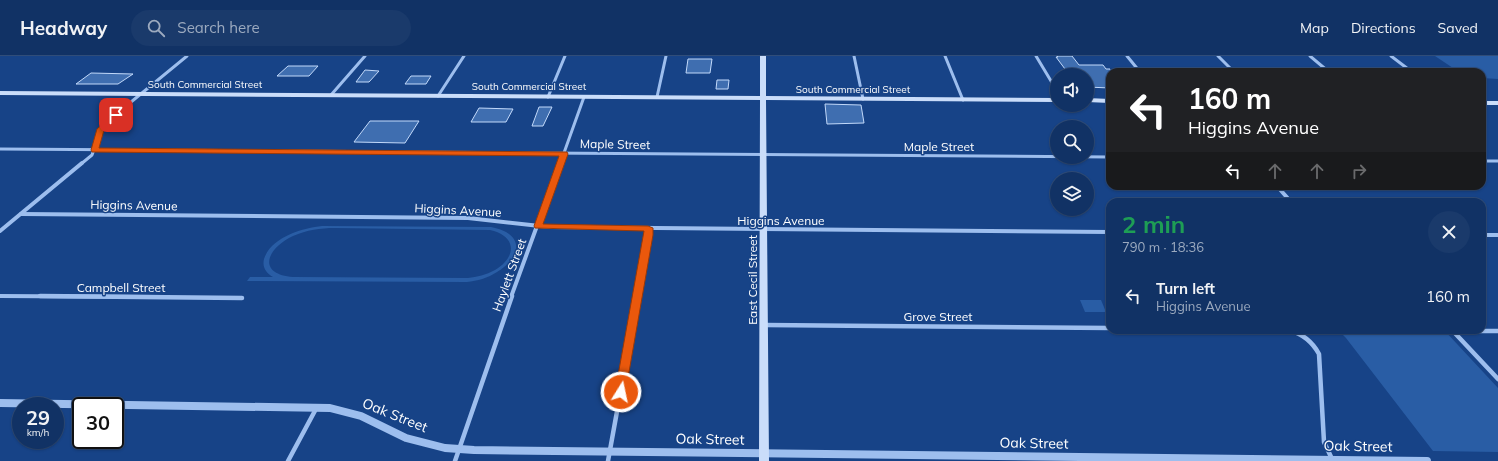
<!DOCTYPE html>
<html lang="en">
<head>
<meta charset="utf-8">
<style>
  body { margin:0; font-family:Mulish,sans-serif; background:#1a3a6b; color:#f1f3f6; height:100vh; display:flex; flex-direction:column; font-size:15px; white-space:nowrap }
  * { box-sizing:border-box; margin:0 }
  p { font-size:13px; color:#9caabf }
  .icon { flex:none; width:22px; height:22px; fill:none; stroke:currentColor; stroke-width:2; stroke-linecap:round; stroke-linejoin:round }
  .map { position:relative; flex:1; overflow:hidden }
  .sheet { position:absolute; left:1106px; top:142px; width:380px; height:136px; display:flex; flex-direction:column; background:#113265; border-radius:12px; box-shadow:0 1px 3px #0004,0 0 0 1px #304d79 }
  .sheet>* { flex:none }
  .top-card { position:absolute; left:1106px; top:12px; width:380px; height:122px; border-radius:12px; box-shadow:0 1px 3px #0004,0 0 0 1px #304d79; background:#202124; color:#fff; overflow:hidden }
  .controls { position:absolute; left:1050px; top:12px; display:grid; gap:8px }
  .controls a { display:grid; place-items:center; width:44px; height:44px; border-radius:50%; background:#113265; box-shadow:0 1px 3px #0004,0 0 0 1px #304d79; font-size:20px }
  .speed { position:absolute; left:12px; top:341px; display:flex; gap:8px; font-size:20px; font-weight:700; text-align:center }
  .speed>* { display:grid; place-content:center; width:52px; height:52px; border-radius:50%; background:#113265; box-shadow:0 1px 3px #0004,0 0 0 1px #304d79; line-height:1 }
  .speed small { font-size:10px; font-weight:400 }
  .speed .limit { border:2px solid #111; border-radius:6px; background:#fff; color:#111 }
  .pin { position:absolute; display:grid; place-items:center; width:34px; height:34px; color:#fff; margin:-17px; border-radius:8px; box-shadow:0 2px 6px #0006 }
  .me { position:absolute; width:44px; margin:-22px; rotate:10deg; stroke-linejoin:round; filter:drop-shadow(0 0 3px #0008) }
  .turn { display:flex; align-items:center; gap:14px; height:84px; padding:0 16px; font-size:18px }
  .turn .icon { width:52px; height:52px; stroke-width:2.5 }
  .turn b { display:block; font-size:28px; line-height:34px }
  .lanes { display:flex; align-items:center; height:38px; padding:0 16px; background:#0003; justify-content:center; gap:20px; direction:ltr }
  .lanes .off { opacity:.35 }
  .round { display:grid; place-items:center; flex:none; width:42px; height:42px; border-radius:21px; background:#1a3a6b }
  .head { display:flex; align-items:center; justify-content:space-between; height:68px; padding:0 16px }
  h1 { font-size:24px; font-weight:700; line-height:30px; color:#1e9e55 }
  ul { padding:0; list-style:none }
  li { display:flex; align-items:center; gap:12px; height:60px; padding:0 16px }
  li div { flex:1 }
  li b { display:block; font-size:15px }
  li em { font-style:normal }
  header { display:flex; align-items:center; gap:24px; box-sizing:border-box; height:56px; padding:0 20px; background:#113265; border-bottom:1px solid #304d79 }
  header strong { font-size:19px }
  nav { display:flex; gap:22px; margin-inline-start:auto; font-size:14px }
  .search { width:280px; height:36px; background:#1a3a6b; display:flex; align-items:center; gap:10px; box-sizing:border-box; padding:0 14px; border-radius:22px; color:#9caabf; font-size:15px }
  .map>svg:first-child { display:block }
  .green { fill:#295da5; fill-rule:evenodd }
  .building { fill:#3f6eb0; stroke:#c2d9fa }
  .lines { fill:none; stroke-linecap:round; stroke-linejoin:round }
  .minor-far2 { stroke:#9dbeee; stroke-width:3 }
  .minor-far1 { stroke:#9dbeee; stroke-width:4 }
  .minor { stroke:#9dbeee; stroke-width:4.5 }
  .tertiary { stroke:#9dbeee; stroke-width:8 }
  .secondary { fill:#caddfa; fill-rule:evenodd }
  .route { fill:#ea580c; stroke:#983908 }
  .labels { text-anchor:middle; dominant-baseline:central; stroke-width:3; stroke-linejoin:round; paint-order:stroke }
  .far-street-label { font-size:10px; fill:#fff; stroke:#174387 }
  .street-label { font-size:12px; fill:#fff; stroke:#174387 }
  .near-street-label { font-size:14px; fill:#fff; stroke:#174387 }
</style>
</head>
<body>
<header>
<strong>Headway</strong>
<div class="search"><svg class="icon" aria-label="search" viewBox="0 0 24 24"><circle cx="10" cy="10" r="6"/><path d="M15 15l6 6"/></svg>Search here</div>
<nav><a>Map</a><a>Directions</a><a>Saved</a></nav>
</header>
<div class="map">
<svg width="1498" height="405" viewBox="0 0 1498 405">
  <rect width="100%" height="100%" fill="#174387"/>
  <g class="green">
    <path d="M 1435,0 L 1498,0 L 1498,23 L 1482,22 L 1482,16 L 1459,16 Z"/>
    <path d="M 322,170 L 491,171 C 524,177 523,200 497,216 C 488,222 477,225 467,226 L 247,225 L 250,221 L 273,221 C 266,217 262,211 264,203 C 271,181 303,172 322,170 ZM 335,172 L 490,174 C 517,180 517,201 495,214 C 486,219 477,221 468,222 L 293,221 C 256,218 267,192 293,180 C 307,174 320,172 335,172 Z"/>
    <path d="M 1080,244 L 1101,244 L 1106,256 L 1085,256 Z"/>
    <path d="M 1338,274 L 1444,274 L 1498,332 L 1498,396 L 1433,395 L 1346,282 Z"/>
  </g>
  <g class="building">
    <path d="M 1057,0 L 1072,0 L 1079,9 L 1103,9 L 1106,13 L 1110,13 L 1110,32 L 1087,31 L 1087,19 L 1068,17 L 1056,1 L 1058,1 Z"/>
    <path d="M 688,3 L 712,3 L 710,17 L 686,17 Z"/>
    <path d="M 288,10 L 318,10 L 309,20 L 277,20 Z"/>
    <path d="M 365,14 L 379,15 L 369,26 L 356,26 Z"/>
    <path d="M 91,17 L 133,18 L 118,28 L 76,28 Z"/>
    <path d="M 411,20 L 431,20 L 426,28 L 405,28 Z"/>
    <path d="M 717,24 L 729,24 L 728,33 L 716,33 Z"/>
    <path d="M 825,48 L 861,49 L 864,67 L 827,68 Z"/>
    <path d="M 539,51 L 552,51 L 543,70 L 532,70 Z"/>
    <path d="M 479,52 L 513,53 L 506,66 L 471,66 Z"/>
    <path d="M 370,65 L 419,65 L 405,87 L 354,86 Z"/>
  </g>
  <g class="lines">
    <g class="minor-far2">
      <path d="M 854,0 L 863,43"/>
      <path d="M 945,0 L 963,44"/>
      <path d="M 1036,0 L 1057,35"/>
      <path d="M 1127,0 L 1140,16"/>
      <path d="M 1218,0 L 1234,16"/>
      <path d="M 1310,0 L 1329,16"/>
      <path d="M 1391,0 L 1412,16"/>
      <path d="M 331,39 L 365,0"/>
      <path d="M 438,40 L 464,0"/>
      <path d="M 548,41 L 565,0"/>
      <path d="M 657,41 L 666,0"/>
      <path d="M 0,93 L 1110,101"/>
      <path d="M 1482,105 L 1498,105"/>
      <path d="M 81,108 L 92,99 L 103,69 L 187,0"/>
      <path d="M 560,108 L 584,41"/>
    </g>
    <g class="minor-far1">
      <path d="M 1277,130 L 1291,146"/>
      <path d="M 21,158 L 468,162 L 549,171 L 1110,176"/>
      <path d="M 0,175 L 82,107"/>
      <path d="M 1482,179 L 1498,179"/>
      <path d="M 0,240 L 161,241"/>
      <path d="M 511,241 L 560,107"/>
      <path d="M 638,241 L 649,172"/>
    </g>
    <g class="minor">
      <path d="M 40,240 L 242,242"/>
      <path d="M 765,269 L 1110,272"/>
      <path d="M 1289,274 C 1303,278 1312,285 1319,298 L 1324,386 L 1332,403"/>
      <path d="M 1452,274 L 1498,323"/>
      <path d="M 1452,275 L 1498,275"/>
      <path d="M 288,405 L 317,351"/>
      <path d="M 455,405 L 512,240"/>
      <path d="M 608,405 L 638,240"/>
    </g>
    <path class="tertiary" d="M 0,347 L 330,352 L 361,360 L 406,382 L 445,392 L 474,394 L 1427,405"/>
    <g class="secondary">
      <path d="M 760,0 L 766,0 L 766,40 L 1057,42 L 1057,46 L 766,44 L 769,405 L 759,405 L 760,44 L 0,39 L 0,35 L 760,40 Z"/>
      <path d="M 1087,42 L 1110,43 L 1110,47 L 1087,46 Z"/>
      <rect x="1482" y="45" width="16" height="4"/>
    </g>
  </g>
  <path class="route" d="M 116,56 L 119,59 L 104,74 L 99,92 L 567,96 L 568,98 L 543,168 L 648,170 L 653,172 L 653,179 L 625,339 L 621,340 L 617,339 L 615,336 L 644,175 L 535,172 L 534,170 L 559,100 L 92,96 L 91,94 L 97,73 Z"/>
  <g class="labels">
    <g class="far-street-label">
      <text x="205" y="28">South Commercial Street</text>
      <text x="529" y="30">South Commercial Street</text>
      <text x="853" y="33">South Commercial Street</text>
    </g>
    <g class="street-label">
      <text transform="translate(615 88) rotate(1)">Maple Street</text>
      <text x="939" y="90">Maple Street</text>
      <text transform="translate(134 149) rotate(1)">Higgins Avenue</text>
      <text transform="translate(458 154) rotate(3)">Higgins Avenue</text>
      <text x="781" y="164">Higgins Avenue</text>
      <text transform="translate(509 219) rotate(-70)">Haylett Street</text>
      <text transform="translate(752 224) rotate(-90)">East Cecil Street</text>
      <text x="121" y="231">Campbell Street</text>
      <text x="938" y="260">Grove Street</text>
    </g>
    <g class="near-street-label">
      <text transform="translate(395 359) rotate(22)">Oak Street</text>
      <text transform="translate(710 383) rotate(1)">Oak Street</text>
      <text transform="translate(1034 387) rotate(1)">Oak Street</text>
      <text transform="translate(1358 390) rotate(1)">Oak Street</text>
    </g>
  </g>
</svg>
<div class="controls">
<a><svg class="icon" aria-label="sound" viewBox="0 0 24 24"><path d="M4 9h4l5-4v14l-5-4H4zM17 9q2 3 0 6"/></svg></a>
<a><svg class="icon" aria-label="search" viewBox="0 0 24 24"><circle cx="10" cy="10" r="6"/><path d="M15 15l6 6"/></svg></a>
<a><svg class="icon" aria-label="layers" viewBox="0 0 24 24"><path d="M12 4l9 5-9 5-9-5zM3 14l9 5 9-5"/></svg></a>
</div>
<div class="speed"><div>29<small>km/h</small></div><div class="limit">30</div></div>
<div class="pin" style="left:116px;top:59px;background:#d93025"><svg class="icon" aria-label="arrive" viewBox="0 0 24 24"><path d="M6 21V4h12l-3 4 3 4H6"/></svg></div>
<svg class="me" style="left:621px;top:336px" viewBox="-20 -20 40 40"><circle r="17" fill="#ea580c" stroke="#fff" stroke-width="3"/><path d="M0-11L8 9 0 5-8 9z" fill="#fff"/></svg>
<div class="top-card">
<div class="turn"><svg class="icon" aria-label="left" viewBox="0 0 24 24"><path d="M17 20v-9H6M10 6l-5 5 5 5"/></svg><div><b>160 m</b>Higgins Avenue</div></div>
<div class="lanes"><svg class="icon" aria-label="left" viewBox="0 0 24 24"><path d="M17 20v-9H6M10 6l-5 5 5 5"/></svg><svg class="icon off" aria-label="ahead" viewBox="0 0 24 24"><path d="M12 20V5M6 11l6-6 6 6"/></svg><svg class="icon off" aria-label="ahead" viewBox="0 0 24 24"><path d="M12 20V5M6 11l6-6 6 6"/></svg><svg class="icon off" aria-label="right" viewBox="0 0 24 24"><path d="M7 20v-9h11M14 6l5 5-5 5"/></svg></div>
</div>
<section class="sheet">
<div class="head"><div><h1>2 min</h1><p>790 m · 18:36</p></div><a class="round"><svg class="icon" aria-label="close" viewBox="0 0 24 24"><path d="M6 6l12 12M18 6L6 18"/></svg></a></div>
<ul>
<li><svg class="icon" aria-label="left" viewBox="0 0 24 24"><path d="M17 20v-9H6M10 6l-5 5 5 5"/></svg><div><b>Turn left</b><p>Higgins Avenue</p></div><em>160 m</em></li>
</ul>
</section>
</div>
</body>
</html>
